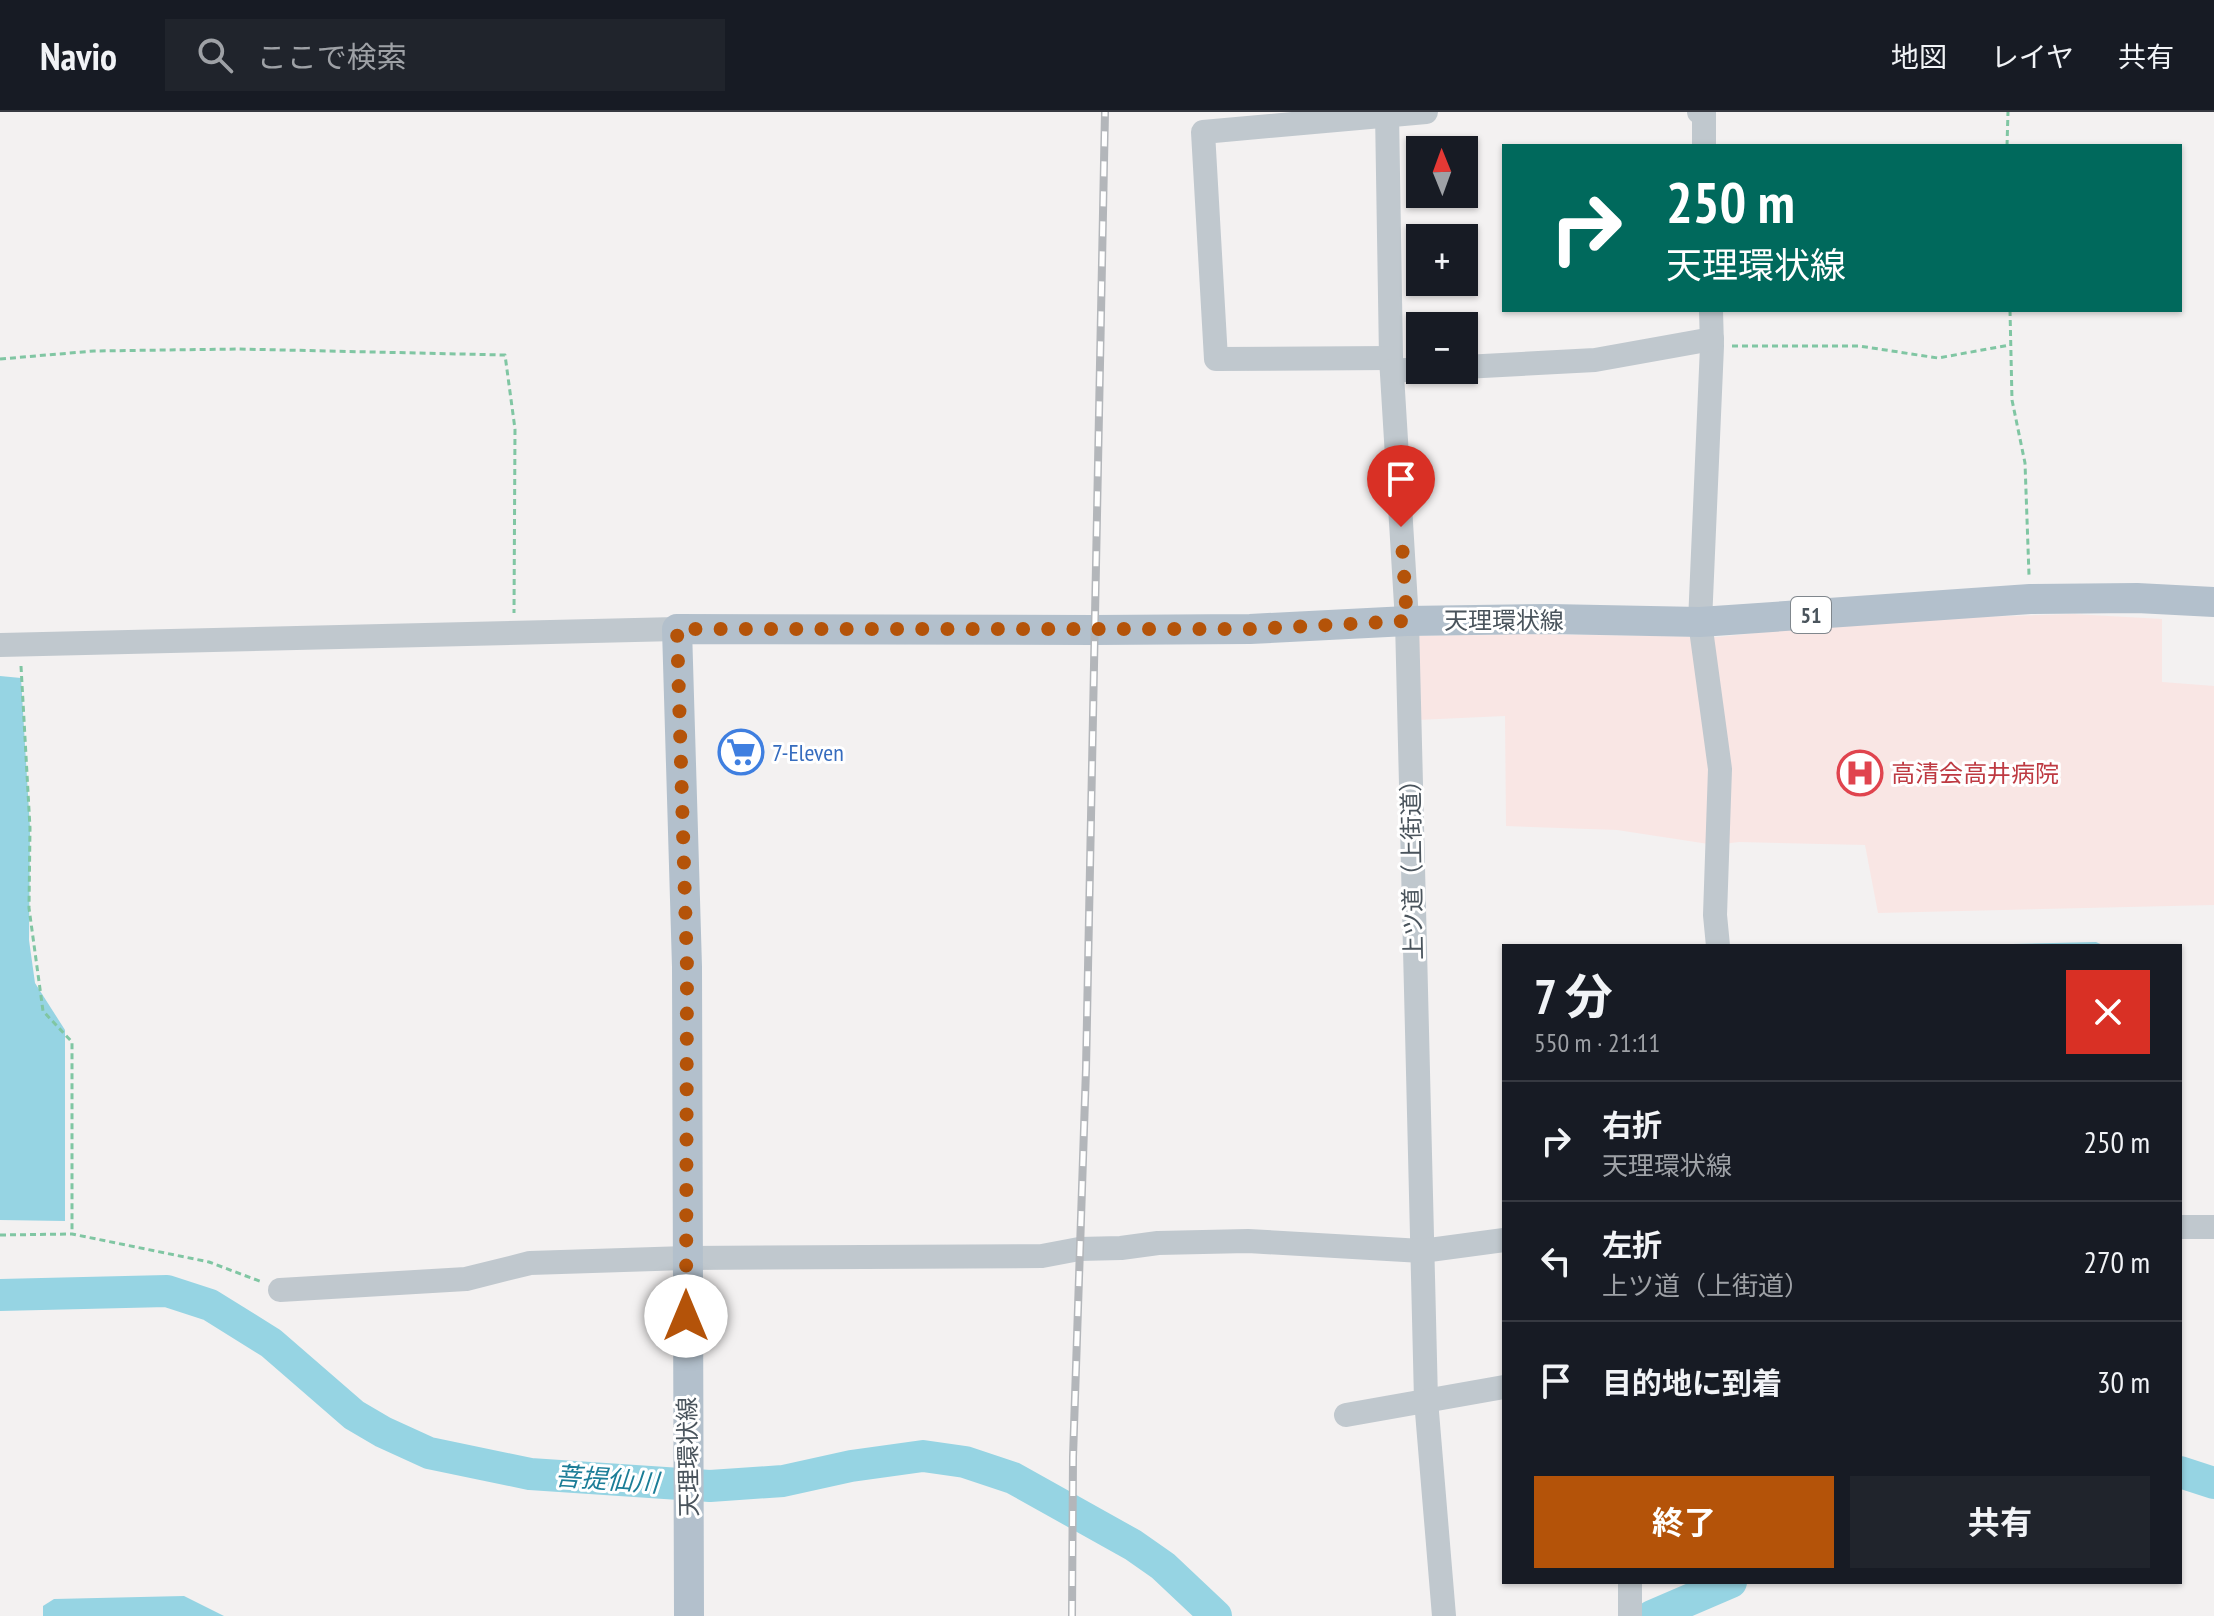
<!DOCTYPE html>
<html lang="ja">
<head>
<meta charset="utf-8">
<style>
  body { margin:0; font-family:"PT Sans Narrow","Noto Sans JP",sans-serif; background:#20242c; color:#f1f3f6; height:100vh; display:flex; flex-direction:column; font-size:30px; white-space:nowrap }
  * { box-sizing:border-box; margin:0 }
  p { font-size:26px; color:#9ea1a6 }
  .icon { flex:none; width:44px; height:44px; fill:none; stroke:currentColor; stroke-width:2; stroke-linecap:round; stroke-linejoin:round }
  .map { position:relative; flex:1; overflow:hidden }
  .side { position:absolute; left:1502px; top:832px; width:680px; height:640px; display:flex; flex-direction:column; background:#171b24; border-radius:0px; box-shadow:0 2px 6px #0004 }
  .side>* { flex:none }
  .hud { position:absolute; left:1502px; top:32px; width:680px; height:168px; border-radius:0px; box-shadow:0 2px 6px #0004; background:#00695c; color:#fff; overflow:hidden }
  .needle { width:52px; rotate:359deg }
  .tools { position:absolute; left:1406px; top:24px; display:grid; gap:16px }
  .tools a { display:grid; place-items:center; width:72px; height:72px; border-radius:0px; background:#171b24; box-shadow:0 2px 6px #0004; font-size:40px }
  .pin { position:absolute; display:grid; place-items:center; width:68px; height:68px; color:#fff; margin:-82px -34px; border-radius:50% 50% 50% 0; rotate:-45deg; box-shadow:0 0 8px #0007 }
  .pin .icon { rotate:45deg }
  .me { position:absolute; width:88px; margin:-44px; rotate:0deg; stroke-linejoin:round; filter:drop-shadow(0 0 6px #0008) }
  .turn { display:flex; align-items:center; gap:28px; height:168px; padding:0 32px; font-size:36px }
  .turn .icon { width:104px; height:104px; stroke-width:2.5 }
  .turn b { display:block; font-size:56px; line-height:68px }
  .round { display:grid; place-items:center; flex:none; width:84px; height:84px; border-radius:0px; background:#20242c }
  .head { display:flex; align-items:center; justify-content:space-between; height:136px; padding:0 32px }
  h1 { font-size:48px; font-weight:700; line-height:60px }
  .cta { display:flex; gap:16px; margin-top:auto; padding:16px 32px }
  .cta a { flex:1; height:92px; border-radius:0px; background:#b45309; color:#fff; font-size:32px; font-weight:700; line-height:92px; text-align:center }
  .cta a+a { background:#20242c; color:#f1f3f6 }
  ul { padding:0; list-style:none }
  li { display:flex; align-items:center; gap:24px; height:120px; padding:0 32px; border-top:2px solid #363941 }
  li div { flex:1 }
  li b { display:block; font-size:30px }
  li em { font-style:normal }
  header { display:flex; align-items:center; gap:48px; box-sizing:border-box; height:112px; padding:0 40px; background:#171b24; border-bottom:2px solid #363941 }
  header strong { font-size:38px }
  nav { display:flex; gap:44px; margin-inline-start:auto; font-size:28px }
  .search { width:560px; height:72px; background:#20242c; display:flex; align-items:center; gap:20px; box-sizing:border-box; padding:0 28px; border-radius:0px; color:#9ea1a6; font-size:30px }
  .map>svg:first-child { display:block }
  .medical { fill:#f9e6e4 }
  .water { fill:#96d4e3 }
  .lines { fill:none; stroke-linecap:round; stroke-linejoin:round }
  .river { stroke:#96d4e3; stroke-width:32 }
  .path { stroke:#80c6a3; stroke-width:3; stroke-dasharray:6 4; stroke-linecap:butt }
  .minor { stroke:#c0c8ce; stroke-width:24 }
  .major { stroke:#b3c0cc; stroke-width:30 }
  .rail-casing { stroke:#b3b6ba; stroke-width:8 }
  .rail { stroke:#fff; stroke-width:5; stroke-dasharray:15; stroke-linecap:butt }
  .route { stroke:#b45309; stroke-width:14; stroke-dasharray:0 25.2 }
  .labels { text-anchor:middle; dominant-baseline:central; stroke-width:6; stroke-linejoin:round; paint-order:stroke }
  .shield { fill:#fff; stroke:#80878d; stroke-width:2 }
  .shield-label { font-size:22px; font-weight:bold; fill:#4a545c }
  .street-label { font-size:24px; fill:#4a545c; stroke:#fff }
  .shop-label { font-size:24px; fill:#366cbe; stroke:#fff; text-anchor:start }
  .health-label { font-size:24px; fill:#be3a42; stroke:#fff; text-anchor:start }
  .water-label { font-size:26px; font-style:italic; fill:#1b7d97; stroke:#fff }
</style>
</head>
<body>
<header>
<strong>Navio</strong>
<div class="search"><svg class="icon" aria-label="search" viewBox="0 0 24 24"><circle cx="10" cy="10" r="6"/><path d="M15 15l6 6"/></svg>ここで検索</div>
<nav><a>地図</a><a>レイヤ</a><a>共有</a></nav>
</header>
<div class="map">
<svg width="2214" height="1504" viewBox="0 0 2214 1504">
  <rect width="100%" height="100%" fill="#f3f1f1"/>
  <path class="medical" d="M 2073,502 L 2162,507 L 2162,570 L 2214,574 L 2214,793 L 1878,801 L 1865,733 L 1739,730 L 1715,733 L 1617,718 L 1506,714 L 1505,604 L 1417,608 L 1415,524 L 1516,522 L 1717,525 L 1881,508 Z"/>
  <g class="water">
    <path d="M 0,564 L 21,566 L 30,716 L 29,828 L 35,871 L 65,918 L 65,1109 L 0,1108 Z"/>
    <path d="M 2096,830 L 2105,834 L 1928,834 Z"/>
    <path d="M 184,1484 L 224,1504 L 43,1504 L 43,1494 L 54,1487 Z"/>
  </g>
  <g class="lines">
    <g class="river">
      <path d="M 0,1183 L 167,1179 L 210,1193 L 271,1231 L 354,1303 L 383,1320 L 429,1341 L 530,1362 L 710,1374 L 783,1369 L 851,1354 L 923,1344 L 965,1350 L 1013,1366 L 1133,1433 L 1163,1454 L 1216,1504"/>
      <path d="M 2180,1360 L 2214,1371"/>
      <path d="M 1652,1504 L 1731,1470"/>
    </g>
    <g class="path">
      <path d="M 2007,34 L 2008,0"/>
      <path d="M 2010,198 L 2012,288 L 2025,351 L 2029,463"/>
      <path d="M 1732,234 L 1859,234 L 1938,246 L 2010,233"/>
      <path d="M 0,247 L 94,239 L 239,237 L 505,243 L 515,317 L 514,501"/>
      <path d="M 21,554 L 30,716 L 29,796 L 43,899 L 72,930 L 72,1122"/>
      <path d="M 0,1123 L 72,1122 L 209,1150 L 262,1170"/>
    </g>
    <g class="minor">
      <path d="M 1387,0 L 1391,246 L 1407,509 L 1426,1288 L 1444,1504"/>
      <path d="M 1699,0 L 1704,0 L 1704,34"/>
      <path d="M 1711,198 L 1712,234 L 1700,510 L 1720,657 L 1715,803 L 1718,834"/>
      <path d="M 1391,246 L 1216,247 L 1203,20 L 1426,0"/>
      <path d="M 1464,255 L 1595,248 L 1712,227"/>
      <path d="M 1392,259 L 1420,257"/>
      <path d="M 0,533 L 677,517"/>
      <path d="M 2180,1115 L 2214,1115"/>
      <path d="M 280,1178 L 466,1167 L 530,1151 L 686,1146 L 1042,1144 L 1079,1137 L 1121,1136 L 1158,1131 L 1248,1129 L 1422,1139 L 1504,1128"/>
      <path d="M 1346,1303 L 1504,1275"/>
      <path d="M 1630,1470 L 1630,1504"/>
    </g>
    <path class="major" d="M 689,1504 L 687,855 L 677,517 L 1094,518 L 1250,517 L 1407,509 L 1550,507 L 1700,510 L 2030,487 L 2137,486 L 2214,490"/>
    <g class="rail-casing">
      <path id="rail" d="M 1072,1504 L 1073,1345 L 1086,957 L 1105,0"/>
    </g>
    <use href="#rail" class="rail"/>
  </g>
  <g class="lines">
    <path class="route" d="M 686,1204 L 687,855 L 677,517 L 1250,517 L 1407,509 L 1401,415"/>
  </g>
  <defs>
    <g id="supermarket-ring" transform="scale(2.3)"><circle r="9.5" fill="#fff" stroke="#3f7fe0" stroke-width="1.5"/><path d="M-6-5.5h2.5l.6 2H6L4.5 2H-2.5L-4.4-4H-6ZM-1.5 3.2a1.3 1.3 0 1 0 .1 0ZM3 3.2a1.3 1.3 0 1 0 .1 0Z" fill="#3f7fe0"/></g>
    <g id="hospital-ring" transform="scale(2.3)"><circle r="9.5" fill="#fff" stroke="#e0444e" stroke-width="1.5"/><path d="M-5-5h3v3.5h4V-5h3V5h-3V1.5h-4V5h-3Z" fill="#e0444e"/></g>
  </defs>
  <g fill-rule="evenodd">
    <use href="#supermarket-ring" x="741" y="640"/>
    <use href="#hospital-ring" x="1860" y="661"/>
  </g>
  <g class="labels">
    <rect class="shield" x="1791" y="485" width="40" height="36" rx="6"/>
    <g class="shield-label">
      <text x="1811" y="503">51</text>
    </g>
    <g class="street-label">
      <text x="1504" y="508">天理環状線</text>
      <text transform="translate(1412 752) rotate(-91)">上ツ道（上街道）</text>
      <text transform="translate(688 1345) rotate(-91)">天理環状線</text>
    </g>
    <g class="shop-label">
      <text x="772" y="640">7-Eleven</text>
    </g>
    <g class="health-label">
      <text x="1891" y="661">高清会高井病院</text>
    </g>
    <g class="water-label">
      <text transform="translate(607 1367) rotate(4)">菩提仙川</text>
    </g>
  </g>
</svg>
<div class="tools">
<a><svg class="needle" viewBox="-14 -14 28 28"><path d="M0-13l5 13h-10z" fill="#e53935"/><path d="M0 13l5-13h-10z" fill="#9ea1a6"/></svg></a>
<a>+</a>
<a>−</a>
</div>
<div class="pin" style="left:1401px;top:415px;background:#d93025"><svg class="icon" aria-label="arrive" viewBox="0 0 24 24"><path d="M6 21V4h12l-3 4 3 4H6"/></svg></div>
<svg class="me" style="left:686px;top:1204px" viewBox="-20 -20 40 40"><circle r="19" fill="#fff"/><path d="M0-13L10 11 0 6-10 11z" fill="#b45309"/></svg>
<div class="hud">
<div class="turn"><svg class="icon" aria-label="right" viewBox="0 0 24 24"><path d="M7 20v-9h11M14 6l5 5-5 5"/></svg><div><b>250 m</b>天理環状線</div></div>
</div>
<section class="side">
<div class="head"><div><h1>7 分</h1><p>550 m · 21:11</p></div><a class="round" style="background:#d93025;color:#fff"><svg class="icon" aria-label="close" viewBox="0 0 24 24"><path d="M6 6l12 12M18 6L6 18"/></svg></a></div>
<ul>
<li><svg class="icon" aria-label="right" viewBox="0 0 24 24"><path d="M7 20v-9h11M14 6l5 5-5 5"/></svg><div><b>右折</b><p>天理環状線</p></div><em>250 m</em></li>
<li><svg class="icon" aria-label="left" viewBox="0 0 24 24"><path d="M17 20v-9H6M10 6l-5 5 5 5"/></svg><div><b>左折</b><p>上ツ道（上街道）</p></div><em>270 m</em></li>
<li><svg class="icon" aria-label="arrive" viewBox="0 0 24 24"><path d="M6 21V4h12l-3 4 3 4H6"/></svg><div><b>目的地に到着</b></div><em>30 m</em></li>
</ul>
<div class="cta"><a>終了</a><a>共有</a></div>
</section>
</div>
</body>
</html>
